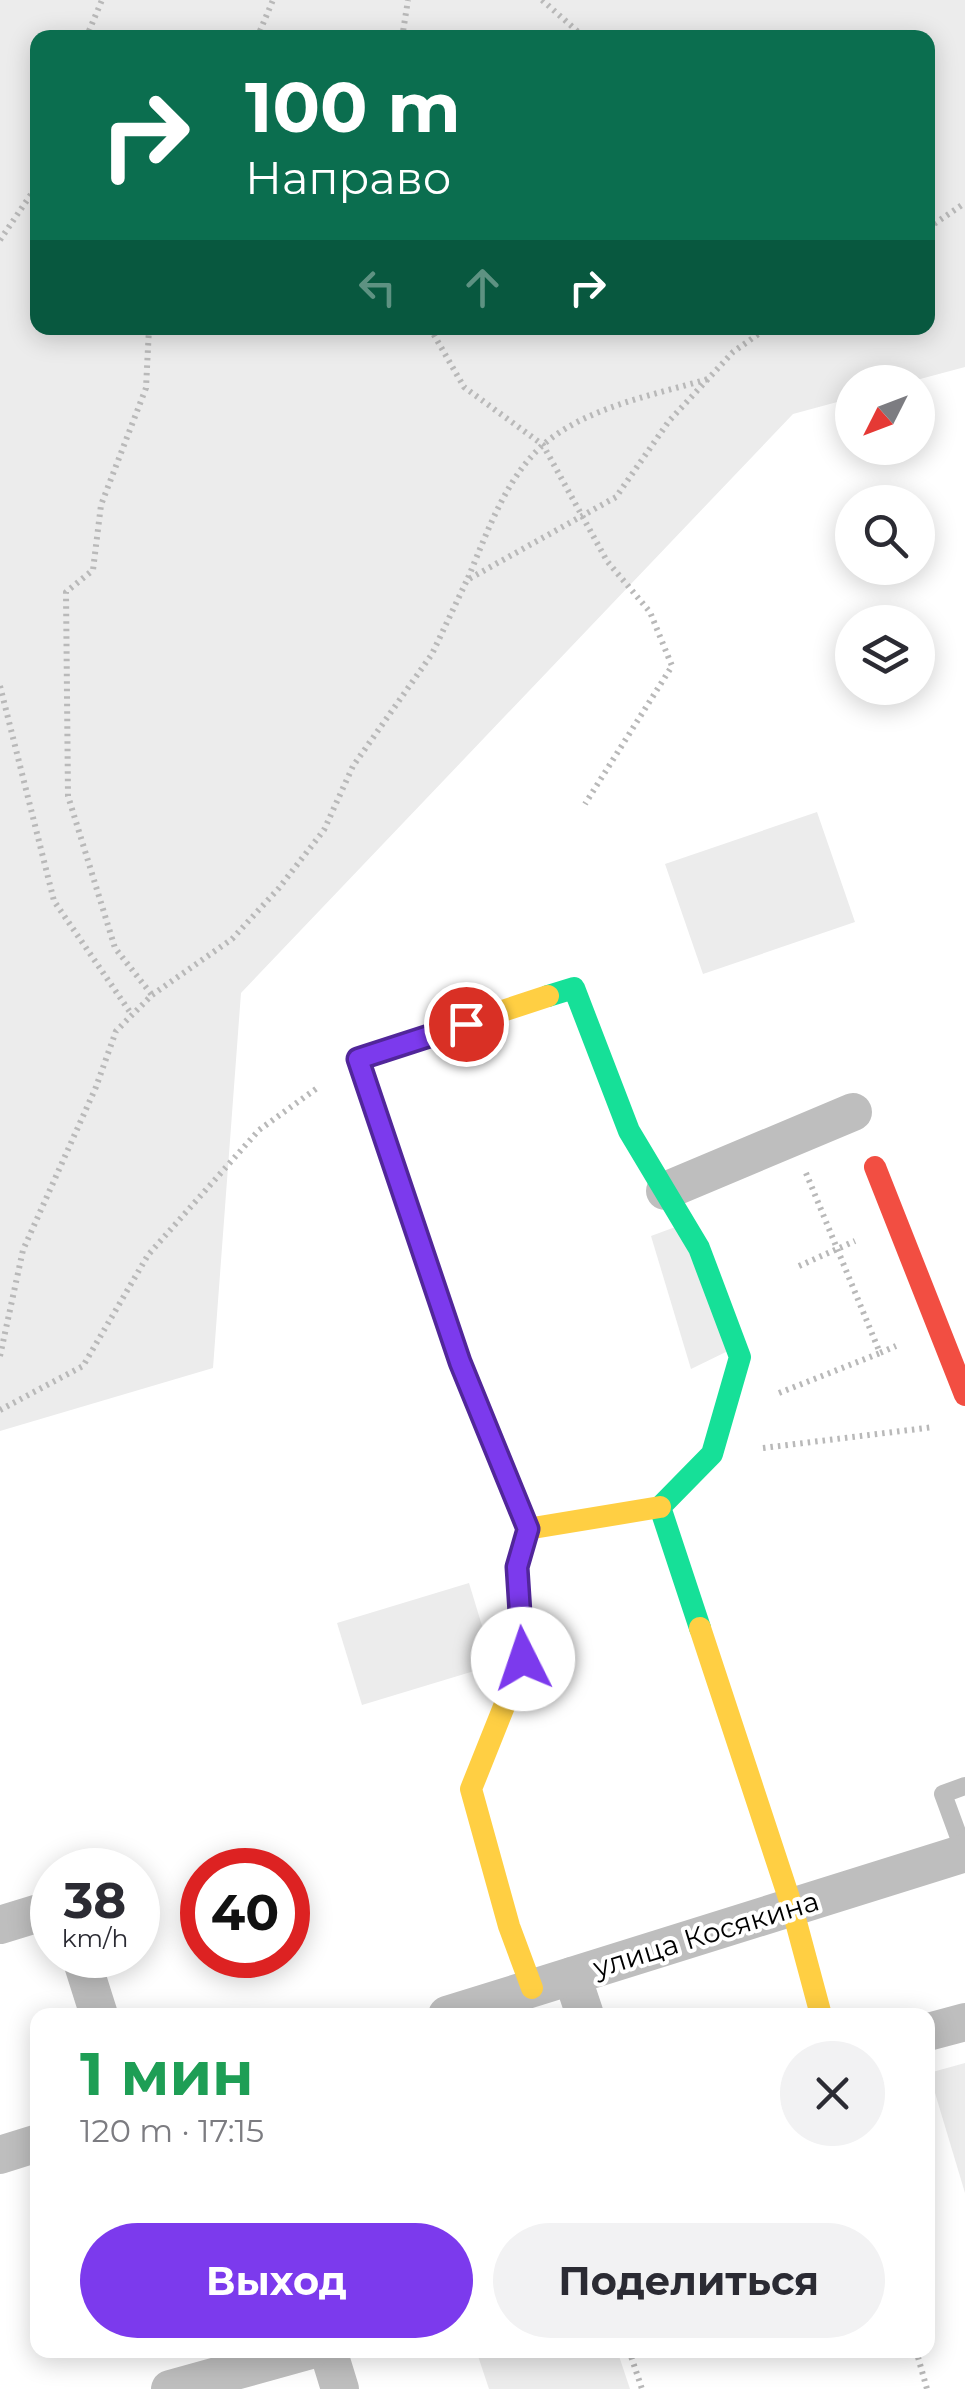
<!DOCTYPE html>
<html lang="ru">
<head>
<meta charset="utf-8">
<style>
  body { margin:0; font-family:Montserrat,sans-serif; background:#f2f2f3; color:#2b2b33; height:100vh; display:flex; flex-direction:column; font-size:38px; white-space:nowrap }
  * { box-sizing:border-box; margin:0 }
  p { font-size:32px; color:#7c7c81 }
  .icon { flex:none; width:55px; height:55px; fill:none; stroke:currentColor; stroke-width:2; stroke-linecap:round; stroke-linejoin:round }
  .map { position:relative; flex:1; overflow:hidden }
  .drawer { position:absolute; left:30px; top:2008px; width:905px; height:350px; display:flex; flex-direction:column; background:#fff; border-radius:20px; box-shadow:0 5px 25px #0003 }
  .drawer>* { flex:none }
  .guide { position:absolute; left:30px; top:30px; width:905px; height:305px; border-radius:20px; box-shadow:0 5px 25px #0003; background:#0b6e4f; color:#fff; overflow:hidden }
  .needle { width:65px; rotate:228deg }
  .tools { position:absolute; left:835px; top:365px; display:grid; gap:20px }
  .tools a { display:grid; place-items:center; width:100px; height:100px; border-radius:50%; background:#fff; box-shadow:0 5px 25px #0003; font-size:50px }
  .speed { position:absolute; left:30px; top:1848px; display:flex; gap:20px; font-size:50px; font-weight:700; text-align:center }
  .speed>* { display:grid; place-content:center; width:130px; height:130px; border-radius:50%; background:#fff; box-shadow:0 5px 25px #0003; line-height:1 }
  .speed small { font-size:25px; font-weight:400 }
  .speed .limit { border:15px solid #d22; background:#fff; color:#111 }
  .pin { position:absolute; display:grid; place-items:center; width:85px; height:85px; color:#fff; margin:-42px; border:5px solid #fff; border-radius:50%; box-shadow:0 2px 10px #0007 }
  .me { position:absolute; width:110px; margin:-55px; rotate:356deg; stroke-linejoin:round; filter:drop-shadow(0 0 8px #0008) }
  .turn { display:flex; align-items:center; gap:35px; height:210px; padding:0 50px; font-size:45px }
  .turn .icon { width:130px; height:130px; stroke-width:2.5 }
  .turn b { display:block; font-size:70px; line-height:85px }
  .lanes { display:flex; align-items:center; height:95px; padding:0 50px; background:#0003; justify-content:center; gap:50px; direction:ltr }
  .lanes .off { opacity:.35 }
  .round { display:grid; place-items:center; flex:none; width:105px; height:105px; border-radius:52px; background:#f2f2f3 }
  .headline { display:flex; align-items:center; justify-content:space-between; height:170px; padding:0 50px }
  h1 { font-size:60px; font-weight:700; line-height:75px; color:#1e9e55 }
  .primary-button { display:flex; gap:20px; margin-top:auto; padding:20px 50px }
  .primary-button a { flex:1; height:115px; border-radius:60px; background:#7c3aed; color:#fff; font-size:40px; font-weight:700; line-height:115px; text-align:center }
  .primary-button a+a { background:#f2f2f3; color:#2b2b33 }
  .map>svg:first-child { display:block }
  .green { fill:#ececec; fill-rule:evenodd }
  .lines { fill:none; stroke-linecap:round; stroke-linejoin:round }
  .path { stroke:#b9b9b9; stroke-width:6; stroke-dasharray:2.5 5; stroke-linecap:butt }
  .lane { stroke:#bebebe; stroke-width:18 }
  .street { stroke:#bebebe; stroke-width:38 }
  .fast { stroke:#16e098; stroke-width:22 }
  .slow { stroke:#ffcf43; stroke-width:22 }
  .jam { stroke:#f24e42; stroke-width:22 }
  .route-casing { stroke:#51269a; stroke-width:25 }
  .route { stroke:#7c3aed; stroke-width:18 }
  .labels { text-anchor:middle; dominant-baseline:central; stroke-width:8; stroke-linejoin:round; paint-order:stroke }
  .street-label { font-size:28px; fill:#000; stroke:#fff }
</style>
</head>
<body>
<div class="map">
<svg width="965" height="2389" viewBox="0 0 965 2389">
  <rect width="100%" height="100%" fill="#fff"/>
  <g class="green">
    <path d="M 0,0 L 965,0 L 965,367 L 909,382 L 852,382 L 852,398 L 793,414 L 241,993 L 213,1368 L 0,1431 ZM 38,38 L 928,38 L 928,328 L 38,328 Z"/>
    <path d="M 817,812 L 855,922 L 703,974 L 665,864 Z"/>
    <path d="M 678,1226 L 732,1349 L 691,1369 L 651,1236 Z"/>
    <path d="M 469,1583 L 494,1665 L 362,1705 L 337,1623 Z"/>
    <path d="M 965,2063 L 965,2193 L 929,2073 Z"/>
    <path d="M 476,2350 L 617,2350 L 630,2389 L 489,2389 Z"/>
  </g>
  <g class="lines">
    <g class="path">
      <path d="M 542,0 L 585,38"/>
      <path d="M 86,38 L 102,0"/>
      <path d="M 257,38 L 273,0"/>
      <path d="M 402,38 L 408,0"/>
      <path d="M 928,228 L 965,203"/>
      <path d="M 0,240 L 38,184"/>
      <path d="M 149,328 L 146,388 L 101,505 L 93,570 L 66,592 L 68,796 L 115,948 L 152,995"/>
      <path d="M 430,328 L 464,387 L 543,445 L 607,561 L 650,612 L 672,666 L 585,804"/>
      <path d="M 468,578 C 487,533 506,477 544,444 C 587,407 654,395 708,379"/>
      <path d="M 0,686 L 54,901 L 132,1015"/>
      <path d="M 806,1173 L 880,1353 L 896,1346"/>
      <path d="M 799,1266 L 855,1241"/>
      <path d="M 0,1356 L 23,1250 L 96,1087 L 116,1031 L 152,995 L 232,939 L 279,888 L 324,830 L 353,766 L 432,654 L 467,580 L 616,497 L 669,421 L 733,352 L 767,328"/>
      <path d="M 779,1393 L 880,1353"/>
      <path d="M 0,1410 L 83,1366 L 148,1255 L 259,1130 L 320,1086"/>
      <path d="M 763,1448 L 934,1427"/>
      <path d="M 629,2350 L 642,2389"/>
      <path d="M 916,2350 L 927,2389"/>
    </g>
    <path class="lane" d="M 965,1854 L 943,1794 L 965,1786"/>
    <g class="street">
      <path d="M 665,1191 L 853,1112"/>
      <path d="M 0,1925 L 52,1909"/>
      <path d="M 80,1955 L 99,2015"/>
      <path d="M 572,1976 L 585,2015"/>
      <path d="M 447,2015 L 965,1853"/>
      <path d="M 928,2032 L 965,2022"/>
      <path d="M 0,2155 L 38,2143"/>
      <path d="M 328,2350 L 340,2389"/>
      <path d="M 170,2389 L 311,2350"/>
    </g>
    <path class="fast" d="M 548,996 L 574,988 L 629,1131 L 699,1248 L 740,1357 L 712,1454 L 660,1507 L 700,1628"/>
    <g class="slow">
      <path d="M 548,996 L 357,1059 L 460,1362 L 527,1529 L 660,1507"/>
      <path d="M 527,1529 L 517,1567 L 523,1659 L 471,1789 L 509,1926 L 532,1988"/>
      <path d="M 700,1628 L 792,1907 L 821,2015"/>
    </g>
    <path class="jam" d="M 875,1167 L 965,1395"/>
  </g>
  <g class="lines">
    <g class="route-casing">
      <path id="route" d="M 466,1024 L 358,1059 L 460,1362 L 528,1529 L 517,1567 L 523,1659"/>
    </g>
    <use href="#route" class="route"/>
  </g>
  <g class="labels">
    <g class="street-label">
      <text transform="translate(706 1934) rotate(-17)">улица Косякина</text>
    </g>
  </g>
</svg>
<div class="tools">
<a><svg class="needle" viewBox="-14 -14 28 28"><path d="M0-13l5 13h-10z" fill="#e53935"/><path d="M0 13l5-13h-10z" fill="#7c7c81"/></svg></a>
<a><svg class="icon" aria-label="search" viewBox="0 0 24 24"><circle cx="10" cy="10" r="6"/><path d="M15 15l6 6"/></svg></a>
<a><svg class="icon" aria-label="layers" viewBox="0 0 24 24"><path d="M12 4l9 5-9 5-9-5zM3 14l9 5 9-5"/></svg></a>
</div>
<div class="speed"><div>38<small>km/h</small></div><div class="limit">40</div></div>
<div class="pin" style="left:466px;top:1024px;background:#d93025"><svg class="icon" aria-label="arrive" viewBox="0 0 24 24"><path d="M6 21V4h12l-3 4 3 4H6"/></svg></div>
<svg class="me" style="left:523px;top:1659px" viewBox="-20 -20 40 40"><circle r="19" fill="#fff"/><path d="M0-13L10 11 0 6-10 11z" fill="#7c3aed"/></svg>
<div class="guide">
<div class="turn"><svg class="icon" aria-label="right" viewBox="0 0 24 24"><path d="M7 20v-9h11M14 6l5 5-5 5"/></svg><div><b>100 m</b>Направо</div></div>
<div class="lanes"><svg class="icon off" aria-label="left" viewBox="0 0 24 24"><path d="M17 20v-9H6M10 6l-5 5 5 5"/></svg><svg class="icon off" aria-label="ahead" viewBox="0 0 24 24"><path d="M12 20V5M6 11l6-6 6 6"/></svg><svg class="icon" aria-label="right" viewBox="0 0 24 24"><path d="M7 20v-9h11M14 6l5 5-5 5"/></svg></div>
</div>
<section class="drawer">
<div class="headline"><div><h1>1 мин</h1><p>120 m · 17:15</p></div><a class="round"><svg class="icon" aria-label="close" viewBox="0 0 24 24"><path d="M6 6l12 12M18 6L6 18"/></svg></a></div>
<div class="primary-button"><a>Выход</a><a>Поделиться</a></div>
</section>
</div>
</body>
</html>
